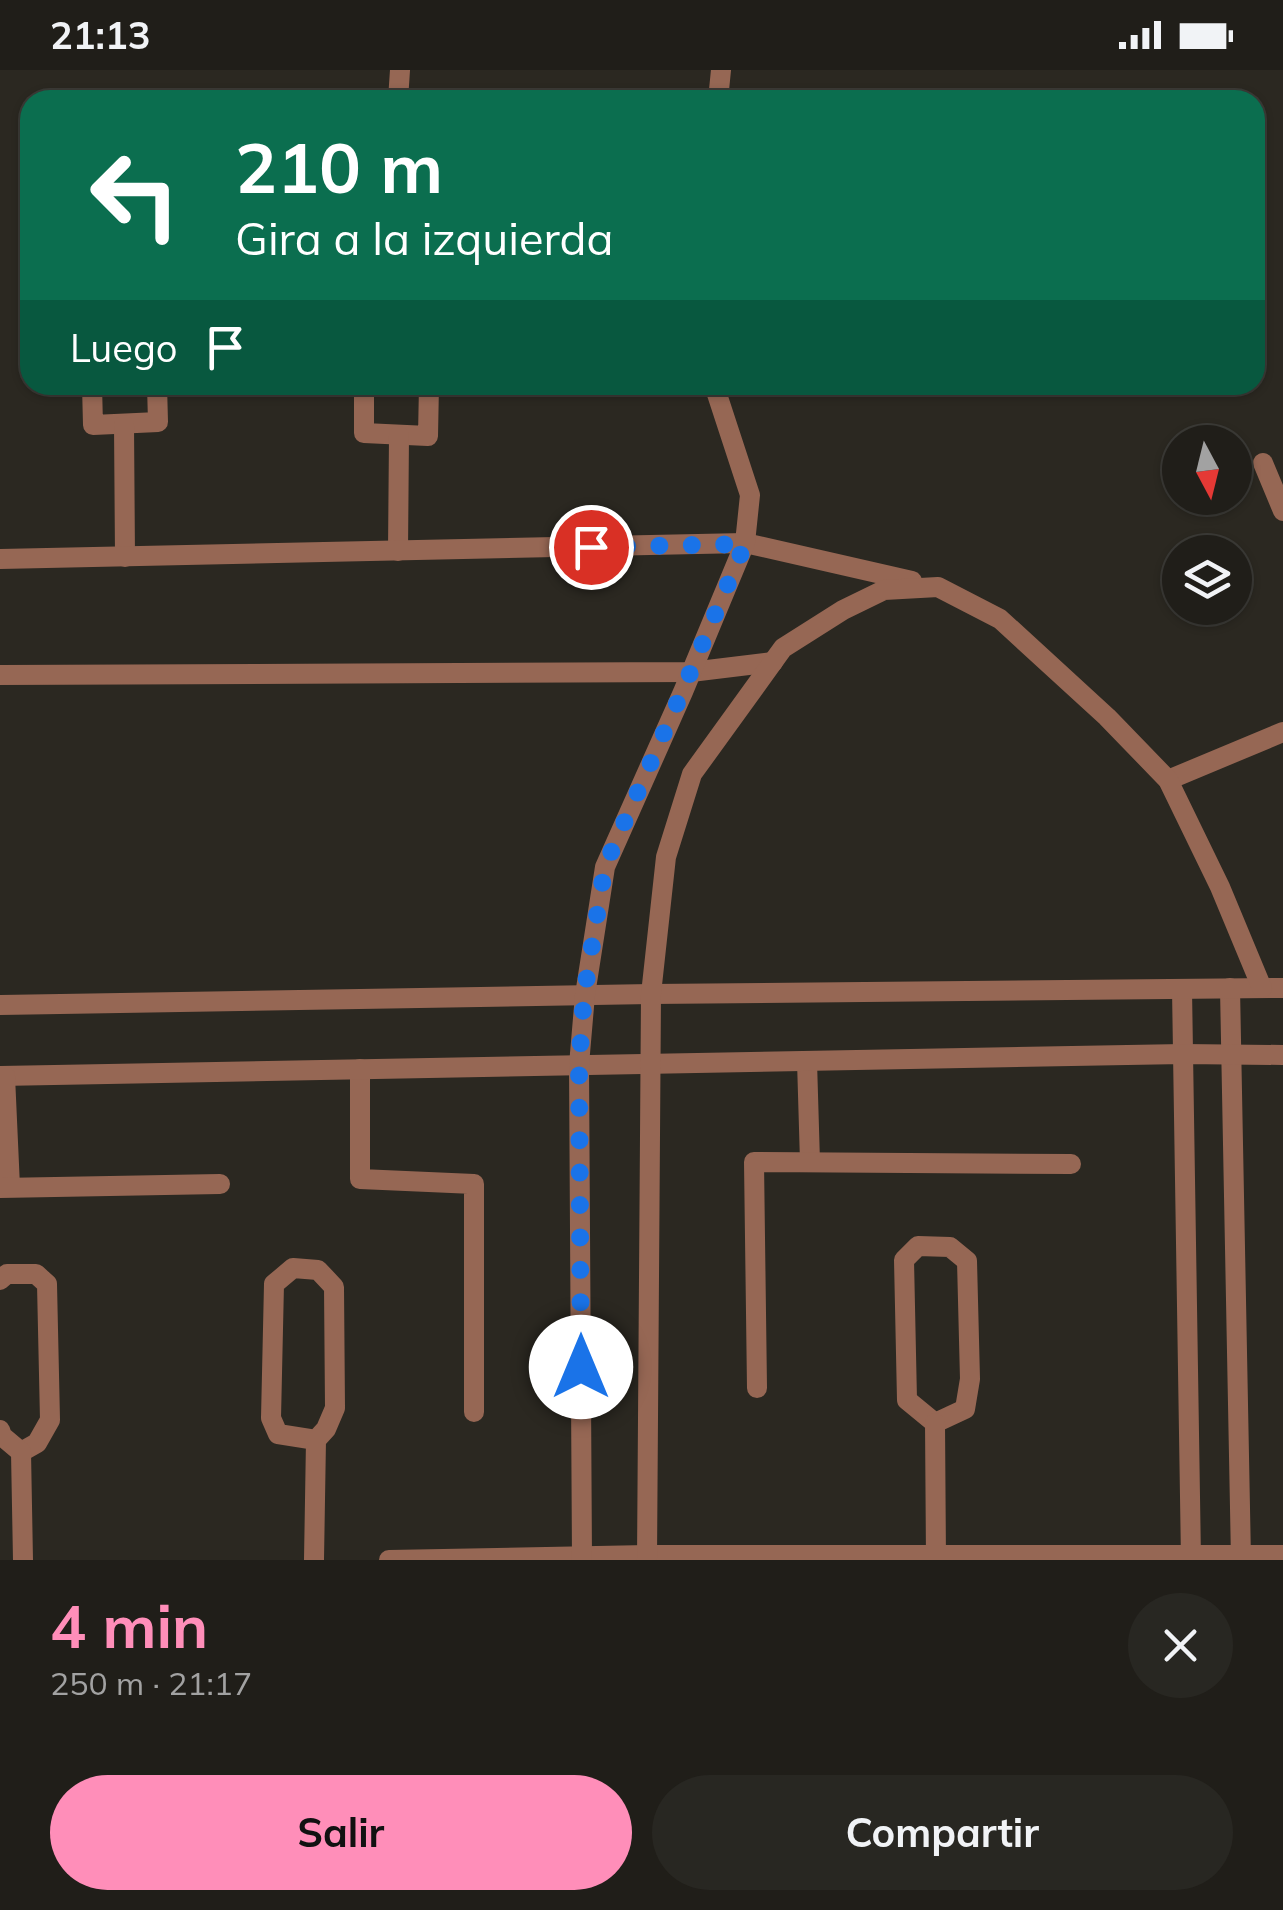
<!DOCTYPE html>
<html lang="es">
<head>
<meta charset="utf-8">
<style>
  body { margin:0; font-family:Mulish,sans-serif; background:#282722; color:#f1f3f6; height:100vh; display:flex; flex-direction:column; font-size:38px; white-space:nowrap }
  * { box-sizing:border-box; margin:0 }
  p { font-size:32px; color:#a2a2a2 }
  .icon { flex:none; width:55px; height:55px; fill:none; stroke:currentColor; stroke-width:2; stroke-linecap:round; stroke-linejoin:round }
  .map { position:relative; height:1490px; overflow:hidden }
  .details { display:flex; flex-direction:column; background:#201e19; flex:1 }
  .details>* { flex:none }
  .top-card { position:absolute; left:20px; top:20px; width:1245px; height:305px; border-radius:30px; box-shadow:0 2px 8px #0004,0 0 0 2px #3d3c38; background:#0b6e4f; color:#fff; overflow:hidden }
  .needle { width:65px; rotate:173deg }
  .tools { position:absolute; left:1162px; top:355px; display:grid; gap:20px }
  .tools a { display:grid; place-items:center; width:90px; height:90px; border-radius:50%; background:#201e19; box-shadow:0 2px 8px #0004,0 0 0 2px #3d3c38; font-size:50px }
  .pin { position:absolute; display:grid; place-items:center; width:85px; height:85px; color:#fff; margin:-42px; border:5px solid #fff; border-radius:50%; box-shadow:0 2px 10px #0007 }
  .me { position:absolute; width:110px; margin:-55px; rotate:0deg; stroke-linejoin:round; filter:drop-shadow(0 0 8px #0008) }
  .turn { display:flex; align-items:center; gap:35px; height:210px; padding:0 50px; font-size:45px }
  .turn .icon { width:130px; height:130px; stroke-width:2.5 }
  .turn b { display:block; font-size:70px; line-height:85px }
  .then { display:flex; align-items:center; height:95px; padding:0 50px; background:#0003; gap:20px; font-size:38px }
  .round { display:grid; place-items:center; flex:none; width:105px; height:105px; border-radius:52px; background:#282722 }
  .overview { display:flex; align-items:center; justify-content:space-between; height:170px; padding:0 50px }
  h1 { font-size:60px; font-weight:700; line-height:75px; color:#ff8eb9 }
  .primary-button { display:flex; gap:20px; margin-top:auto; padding:20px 50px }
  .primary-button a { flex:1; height:115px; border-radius:60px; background:#ff8eb9; color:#111; font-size:40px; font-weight:700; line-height:115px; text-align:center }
  .primary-button a+a { background:#282722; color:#f1f3f6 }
  .status { display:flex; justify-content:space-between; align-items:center; height:70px; padding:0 50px; background:#201e19; direction:ltr }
  .status svg { height:28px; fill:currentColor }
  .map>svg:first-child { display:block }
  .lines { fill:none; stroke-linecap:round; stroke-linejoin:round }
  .street { stroke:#966754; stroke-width:20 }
  .route { stroke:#1a73e8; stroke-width:18; stroke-dasharray:0 32.4 }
</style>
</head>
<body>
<div class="status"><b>21:13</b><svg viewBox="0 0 49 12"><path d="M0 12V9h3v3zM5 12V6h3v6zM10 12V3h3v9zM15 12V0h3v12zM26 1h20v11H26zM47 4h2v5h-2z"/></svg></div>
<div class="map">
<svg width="1283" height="1490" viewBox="0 0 1283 1490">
  <rect width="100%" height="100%" fill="#2b2821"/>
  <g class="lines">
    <g class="street">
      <path d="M 398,30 L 400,0"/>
      <path d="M 718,30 L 721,0"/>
      <path d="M 92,315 L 93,355 L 158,352 L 157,315"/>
      <path d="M 364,315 L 364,363 L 428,366 L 429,315"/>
      <path d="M 124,355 L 125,487"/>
      <path d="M 1263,393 L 1283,441"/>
      <path d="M 398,481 L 399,366"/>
      <path d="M 0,489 L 745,473 L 912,511"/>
      <path d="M 0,605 L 691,602 L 773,592"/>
      <path d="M 1168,710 L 1283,662"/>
      <path d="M 1230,918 L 1241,1490"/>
      <path d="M 1182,919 L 1191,1490"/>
      <path d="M 0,935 L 651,924 L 1283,918"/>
      <path d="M 807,991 L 810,1092"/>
      <path d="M 360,999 L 360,1109 L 474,1114 L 474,1342"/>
      <path d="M 0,1006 L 1183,984 L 1283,985"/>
      <path d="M 5,1006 L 10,1117"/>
      <path d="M 0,1118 L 220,1114"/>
      <path d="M 918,1176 L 950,1177 L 967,1191 L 970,1309 L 965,1339 L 935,1353 L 907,1330 L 904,1190 Z"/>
      <path d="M 0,1210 L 7,1204 L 36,1204 L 47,1214 L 50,1350 L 37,1373 L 21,1382"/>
      <path d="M 757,1318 L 754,1092 L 1071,1094"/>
      <path d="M 935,1353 L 936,1490"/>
      <path d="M 0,1360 L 2,1366 L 21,1382 L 23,1490"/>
      <path d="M 314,1490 L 316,1370 L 326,1359 L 335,1338 L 334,1217 L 318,1200 L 293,1198 L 274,1214 L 271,1348 L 278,1364 L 316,1370"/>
      <path d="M 389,1490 L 647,1485 L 1283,1485"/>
      <path d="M 582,1490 L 579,995 L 585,925 L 605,797 L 683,622 L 745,473 L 750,425 L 714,315"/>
      <path d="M 647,1490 L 651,924 L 666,787 L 692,704 L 783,578 L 843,540 L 884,520 L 938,517 L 1000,549 L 1107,647 L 1168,710 L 1220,817 L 1262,918"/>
    </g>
  </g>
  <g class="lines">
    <path class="route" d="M 581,1297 L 579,995 L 584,925 L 605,796 L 682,622 L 745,474 L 591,477"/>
  </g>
</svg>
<div class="tools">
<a><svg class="needle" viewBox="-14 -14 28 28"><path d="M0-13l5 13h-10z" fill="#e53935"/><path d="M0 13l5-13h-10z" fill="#a2a2a2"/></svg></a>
<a><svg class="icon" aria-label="layers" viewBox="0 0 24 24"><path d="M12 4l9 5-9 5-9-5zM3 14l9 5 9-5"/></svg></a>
</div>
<div class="pin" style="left:591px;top:477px;background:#d93025"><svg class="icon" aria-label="arrive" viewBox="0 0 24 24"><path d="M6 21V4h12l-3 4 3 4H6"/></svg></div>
<svg class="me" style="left:581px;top:1297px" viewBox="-20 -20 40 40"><circle r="19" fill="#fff"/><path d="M0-13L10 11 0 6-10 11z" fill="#1a73e8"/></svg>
<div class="top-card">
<div class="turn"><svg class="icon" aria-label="left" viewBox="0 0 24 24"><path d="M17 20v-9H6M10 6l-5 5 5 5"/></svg><div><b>210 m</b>Gira a la izquierda</div></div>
<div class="then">Luego<svg class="icon" aria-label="arrive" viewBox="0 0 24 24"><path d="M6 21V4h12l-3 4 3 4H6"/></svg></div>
</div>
</div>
<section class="details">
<div class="overview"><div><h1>4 min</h1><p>250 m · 21:17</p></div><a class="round"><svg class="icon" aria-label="close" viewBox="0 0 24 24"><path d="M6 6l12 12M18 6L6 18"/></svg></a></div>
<div class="primary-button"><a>Salir</a><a>Compartir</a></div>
</section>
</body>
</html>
